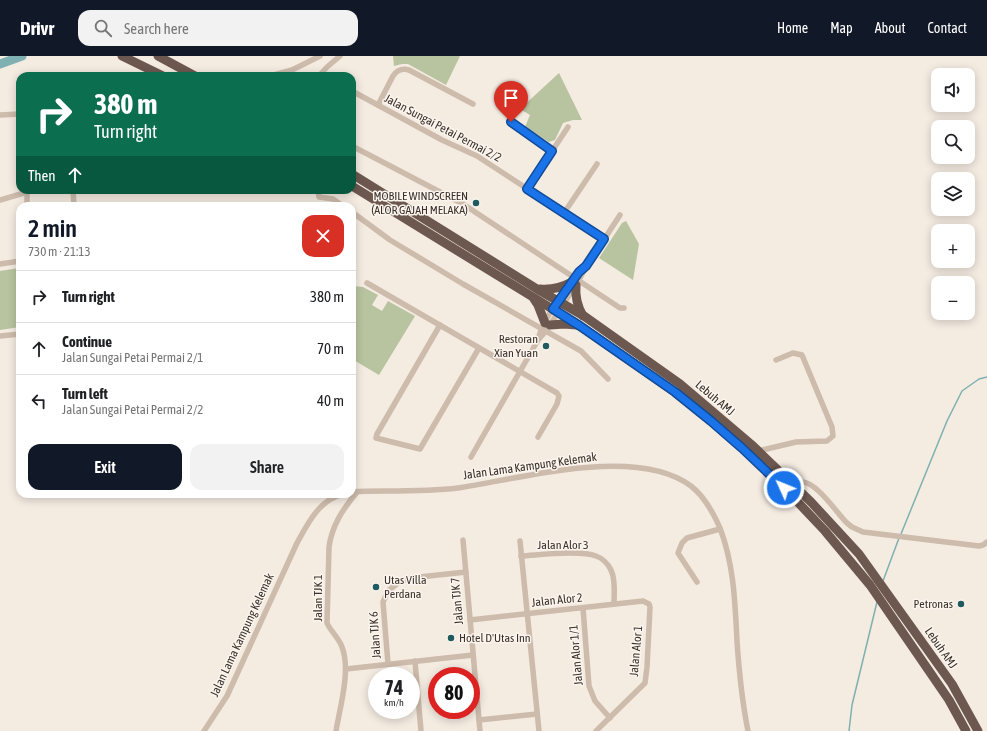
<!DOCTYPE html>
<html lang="en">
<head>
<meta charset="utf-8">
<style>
  body { margin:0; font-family:"Asap Condensed",sans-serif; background:#f2f2f2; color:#202124; height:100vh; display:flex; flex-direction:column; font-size:15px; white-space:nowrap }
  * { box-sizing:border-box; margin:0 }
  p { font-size:13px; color:#757577 }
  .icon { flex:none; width:22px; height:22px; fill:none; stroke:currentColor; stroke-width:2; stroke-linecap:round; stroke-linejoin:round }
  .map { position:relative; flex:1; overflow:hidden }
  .sheet { position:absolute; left:16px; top:146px; width:340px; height:296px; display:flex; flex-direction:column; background:#fff; border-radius:12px; box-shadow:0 2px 10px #0003 }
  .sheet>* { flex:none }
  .guide { position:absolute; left:16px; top:16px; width:340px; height:122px; border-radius:12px; box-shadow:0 2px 10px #0003; background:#0b6e4f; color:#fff; overflow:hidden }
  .controls { position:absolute; left:931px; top:12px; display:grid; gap:8px }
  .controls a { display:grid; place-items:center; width:44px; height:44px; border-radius:8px; background:#fff; box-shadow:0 2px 10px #0003; font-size:20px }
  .speed { position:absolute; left:368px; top:611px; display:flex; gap:8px; font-size:20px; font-weight:700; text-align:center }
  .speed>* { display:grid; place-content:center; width:52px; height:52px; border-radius:50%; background:#fff; box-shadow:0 2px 10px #0003; line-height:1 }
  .speed small { font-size:10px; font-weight:400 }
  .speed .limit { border:6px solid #d22; background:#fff; color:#111 }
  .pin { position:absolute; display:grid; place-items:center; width:34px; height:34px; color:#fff; margin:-41px -17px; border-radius:50% 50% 50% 0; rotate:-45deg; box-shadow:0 0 4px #0007 }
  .pin .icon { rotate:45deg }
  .me { position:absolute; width:44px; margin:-22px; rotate:314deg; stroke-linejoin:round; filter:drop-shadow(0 0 3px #0008) }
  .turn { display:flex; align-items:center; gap:14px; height:84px; padding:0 12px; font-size:18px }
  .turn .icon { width:52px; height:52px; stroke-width:2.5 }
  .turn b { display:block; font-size:28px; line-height:34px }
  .then { display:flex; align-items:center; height:38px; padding:0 12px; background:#0003; gap:8px; font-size:15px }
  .round { display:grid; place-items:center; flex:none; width:42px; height:42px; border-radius:12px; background:#f2f2f2 }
  .head { display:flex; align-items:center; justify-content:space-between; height:68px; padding:0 12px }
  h1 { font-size:24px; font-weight:600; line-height:30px; color:#111827 }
  .button { display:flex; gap:8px; margin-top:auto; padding:8px 12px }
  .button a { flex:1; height:46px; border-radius:12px; background:#111827; color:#fff; font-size:16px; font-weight:600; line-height:46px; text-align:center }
  .button a+a { background:#f2f2f2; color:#202124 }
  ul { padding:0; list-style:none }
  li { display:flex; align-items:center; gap:12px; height:52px; padding:0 12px; border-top:1px solid #e0e0e0 }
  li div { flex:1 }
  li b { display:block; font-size:15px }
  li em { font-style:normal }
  header { display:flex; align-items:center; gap:24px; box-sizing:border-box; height:56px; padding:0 20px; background:#111827; color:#fff }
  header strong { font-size:19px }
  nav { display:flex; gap:22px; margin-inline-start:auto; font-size:14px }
  .search { width:280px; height:36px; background:#f2f2f2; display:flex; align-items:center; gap:10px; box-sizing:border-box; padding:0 14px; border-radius:12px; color:#757577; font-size:15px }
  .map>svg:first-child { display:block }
  .green { fill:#b8c4a0 }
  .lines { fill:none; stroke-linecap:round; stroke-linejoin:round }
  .stream { stroke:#7fb0b2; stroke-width:1.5 }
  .river { stroke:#7fb0b2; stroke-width:9 }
  .minor { stroke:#cdbbac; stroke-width:5.5 }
  .trunk { stroke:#6c584f; stroke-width:9 }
  .route-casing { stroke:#114b97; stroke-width:10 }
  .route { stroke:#1a73e8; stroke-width:7 }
  .poi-dot { fill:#1f5a5e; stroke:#fbf5ee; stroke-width:1.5 }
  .labels { text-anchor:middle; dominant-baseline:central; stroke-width:3; stroke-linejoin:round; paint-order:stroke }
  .street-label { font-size:12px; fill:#3b302b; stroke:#fbf5ee }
  .poi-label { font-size:12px; fill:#3b302b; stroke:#fbf5ee; text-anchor:end }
</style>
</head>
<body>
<header>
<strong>Drivr</strong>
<div class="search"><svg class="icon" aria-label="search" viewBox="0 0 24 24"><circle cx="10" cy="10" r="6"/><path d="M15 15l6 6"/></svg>Search here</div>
<nav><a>Home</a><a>Map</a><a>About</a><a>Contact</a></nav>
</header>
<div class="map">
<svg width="987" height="675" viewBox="0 0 987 675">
  <rect width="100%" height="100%" fill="#f4ebe1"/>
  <g class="green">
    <path d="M 393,0 L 460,0 L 446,29 L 408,8 L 402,8 L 394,10 Z"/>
    <path d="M 559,17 L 582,64 L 573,64 L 563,67 L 555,84 L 549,86 L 525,71 L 530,59 L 520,53 Z"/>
    <path d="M 626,165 L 639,188 L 633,224 L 599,202 L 622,167 Z"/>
    <path d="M 19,212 L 20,271 L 0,274 L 0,215 Z"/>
    <path d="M 352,230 L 363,231 L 378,239 L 372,249 L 382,255 L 388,245 L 415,260 L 379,319 L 352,303 Z"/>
  </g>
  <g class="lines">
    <g class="stream">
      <path d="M 901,478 L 947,365 L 962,335 L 979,323 L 987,321"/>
      <path d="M 883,525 L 899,482"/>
      <path d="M 849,675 L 852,649 L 877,546"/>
    </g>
    <path class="river" d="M 0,8 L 22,0"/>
    <g class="minor">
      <path d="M 270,20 L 292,14 L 320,0"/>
      <path d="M 319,20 L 327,11 L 340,0"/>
      <path d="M 352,35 L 442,84 L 477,100 L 604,183"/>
      <path d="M 378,49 L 393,20 C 397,14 402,12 409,14 L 473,48"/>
      <path d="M 0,59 L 20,58"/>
      <path d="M 511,66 L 552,95"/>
      <path d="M 352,90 L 463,148 L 620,252 L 624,252"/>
      <path d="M 527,133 L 568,71"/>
      <path d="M 73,134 L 74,150"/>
      <path d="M 318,134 L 319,141 L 333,143 L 343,150"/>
      <path d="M 27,136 L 27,150"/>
      <path d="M 0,144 L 34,134"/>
      <path d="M 352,156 L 390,184 L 463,228 L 581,295 L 608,323"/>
      <path d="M 564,157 L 597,108"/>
      <path d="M 0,208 L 20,205"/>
      <path d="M 367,227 L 557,337 L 559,340 L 557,348 L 538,381"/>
      <path d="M 440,269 L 377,378 L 376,382 L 420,393 L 479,292"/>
      <path d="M 0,280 L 20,278"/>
      <path d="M 538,284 L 546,275 L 579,224 L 586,211 L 620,159"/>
      <path d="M 758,395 L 796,386 L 827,385 L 833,380 L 832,371 L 802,299 L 793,297 L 776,304"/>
      <path d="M 471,401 L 538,284 C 542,264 571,223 586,211"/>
      <path d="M 796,431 L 803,426 C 817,427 837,457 847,467 L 852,471 L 863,476 L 979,490 L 983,489 L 987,486"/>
      <path d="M 352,436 C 363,435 374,435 385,435 C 409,435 434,435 458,432 C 520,423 636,389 691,430 C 705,441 713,456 720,472 C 734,509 735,546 737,585 C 739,615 742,645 748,675"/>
      <path d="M 463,484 L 480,675"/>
      <path d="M 520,485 L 539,675"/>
      <path d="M 521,500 C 540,499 580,494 596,500 C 602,502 608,508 611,514 C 616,524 614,538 614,548"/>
      <path d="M 697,526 L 678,497 L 682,487 L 687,482 L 720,473"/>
      <path d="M 583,552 L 589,630 L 595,645 L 610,662"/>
      <path d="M 470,564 L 643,545 L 649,548 L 650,551 L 647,611 L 645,627 L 596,675"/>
      <path d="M 415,605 L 421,675"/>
      <path d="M 388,608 L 383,546 L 388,535 L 398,527 L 410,522 L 466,516"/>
      <path d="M 346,613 L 473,599"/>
      <path d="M 479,664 L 537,658"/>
      <path d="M 204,675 L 227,640 L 297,487 C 308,467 319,444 343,438"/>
      <path d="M 336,675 C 340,651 351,614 342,591 C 339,582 331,576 327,567 L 329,491 C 332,469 343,453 357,436"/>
    </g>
    <g class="trunk">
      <path d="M 122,0 L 163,20"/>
      <path d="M 158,0 L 195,20"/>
      <path d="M 352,118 L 537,233 L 584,260 L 680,328 L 753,390 L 811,446 L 859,498 L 952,628 L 978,675"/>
      <path d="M 352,130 L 580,270 L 675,336 L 711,365 L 747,396 L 792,440 L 825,475 L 870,529 L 949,644 L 966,675"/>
      <path d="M 576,229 C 575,241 577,250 583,260"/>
      <path d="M 540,233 C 552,234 561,232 572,226"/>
      <path d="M 534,243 L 538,249 L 545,267"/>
      <path d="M 550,269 L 564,268 L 577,269"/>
    </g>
  </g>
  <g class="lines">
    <g class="route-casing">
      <path id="route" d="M 511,66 L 552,95 L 527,133 L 604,183 L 586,210 L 579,216 L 553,253 L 580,270 L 675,336 L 711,365 L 742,392 L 784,432"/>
    </g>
    <use href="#route" class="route"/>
  </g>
  <g class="poi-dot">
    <circle cx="476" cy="147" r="4"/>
    <circle cx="546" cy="290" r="4"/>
    <circle cx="376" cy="531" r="4"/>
    <circle cx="961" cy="548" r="4"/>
    <circle cx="451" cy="582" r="4"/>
  </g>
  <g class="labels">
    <g class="street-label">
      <text transform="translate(443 72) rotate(28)">Jalan Sungai Petai Permai 2/2</text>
      <text transform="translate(715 342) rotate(40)">Lebuh AMJ</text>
      <text transform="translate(530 410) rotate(-8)">Jalan Lama Kampung Kelemak</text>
      <text x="563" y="489">Jalan Alor 3</text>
      <text transform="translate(318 542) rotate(-90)">Jalan TJK 1</text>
      <text transform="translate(557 544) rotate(-6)">Jalan Alor 2</text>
      <text transform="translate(457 545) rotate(-95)">Jalan TJK 7</text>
      <text transform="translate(242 579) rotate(-65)">Jalan Lama Kampung Kelemak</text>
      <text transform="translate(375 579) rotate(-94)">Jalan TJK 6</text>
      <text transform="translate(941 592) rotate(55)">Lebuh AMJ</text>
      <text transform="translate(636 595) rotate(-85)">Jalan Alor 1</text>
      <text transform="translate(576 599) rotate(-95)">Jalan Alor 1/1</text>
    </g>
    <g class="poi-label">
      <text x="468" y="140">MOBILE WINDSCREEN<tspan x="468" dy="14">(ALOR GAJAH MELAKA)</tspan></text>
      <text x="538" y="283">Restoran<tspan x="538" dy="14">Xian Yuan</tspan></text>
      <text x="384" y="524" text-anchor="start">Utas Villa<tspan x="384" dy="14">Perdana</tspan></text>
      <text x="953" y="548">Petronas</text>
      <text x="459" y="582" text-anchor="start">Hotel D'Utas Inn</text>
    </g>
  </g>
</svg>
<div class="controls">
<a><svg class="icon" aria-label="sound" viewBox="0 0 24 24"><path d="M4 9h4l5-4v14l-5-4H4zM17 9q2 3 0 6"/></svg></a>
<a><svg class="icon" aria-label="search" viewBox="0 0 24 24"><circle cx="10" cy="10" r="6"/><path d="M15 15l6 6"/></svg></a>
<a><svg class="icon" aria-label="layers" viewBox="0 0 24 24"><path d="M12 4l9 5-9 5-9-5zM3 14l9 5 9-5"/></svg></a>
<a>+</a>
<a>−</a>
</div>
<div class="speed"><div>74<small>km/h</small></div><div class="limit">80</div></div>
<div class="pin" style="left:511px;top:66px;background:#d93025"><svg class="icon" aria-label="arrive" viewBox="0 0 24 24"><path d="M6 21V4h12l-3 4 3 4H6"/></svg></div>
<svg class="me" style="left:784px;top:432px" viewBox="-20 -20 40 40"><circle r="17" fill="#1a73e8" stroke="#fff" stroke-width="3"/><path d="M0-11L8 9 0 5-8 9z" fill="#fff"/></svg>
<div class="guide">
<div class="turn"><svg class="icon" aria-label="right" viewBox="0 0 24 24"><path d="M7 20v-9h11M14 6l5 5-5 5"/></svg><div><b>380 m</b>Turn right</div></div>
<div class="then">Then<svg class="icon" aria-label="ahead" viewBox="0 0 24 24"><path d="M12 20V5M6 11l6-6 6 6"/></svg></div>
</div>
<section class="sheet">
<div class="head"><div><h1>2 min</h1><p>730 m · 21:13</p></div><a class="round" style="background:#d93025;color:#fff"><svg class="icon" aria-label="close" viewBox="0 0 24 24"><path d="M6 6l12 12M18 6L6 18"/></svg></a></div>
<ul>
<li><svg class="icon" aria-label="right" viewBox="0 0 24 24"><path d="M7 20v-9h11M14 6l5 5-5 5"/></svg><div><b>Turn right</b></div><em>380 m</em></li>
<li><svg class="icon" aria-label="ahead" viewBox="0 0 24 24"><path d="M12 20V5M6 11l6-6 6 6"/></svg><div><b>Continue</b><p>Jalan Sungai Petai Permai 2/1</p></div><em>70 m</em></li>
<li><svg class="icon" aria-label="left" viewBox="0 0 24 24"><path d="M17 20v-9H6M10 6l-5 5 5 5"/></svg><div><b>Turn left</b><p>Jalan Sungai Petai Permai 2/2</p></div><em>40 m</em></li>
</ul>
<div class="button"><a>Exit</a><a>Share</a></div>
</section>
</div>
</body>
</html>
